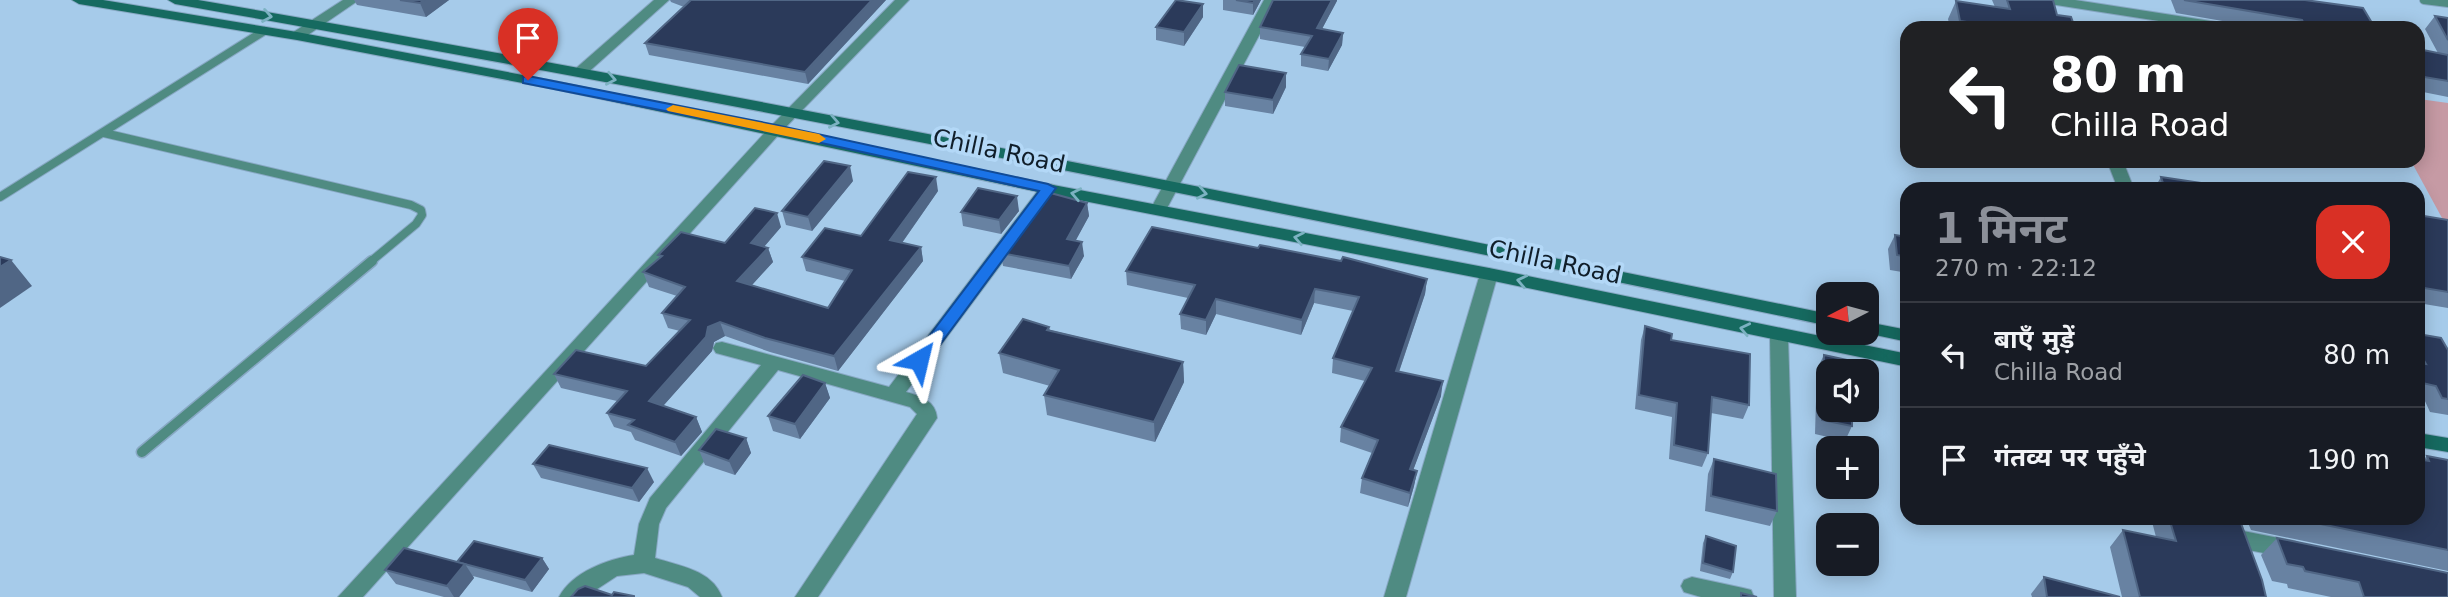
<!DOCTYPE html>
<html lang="hi">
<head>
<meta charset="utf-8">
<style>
  body { margin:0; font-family:"DejaVu Sans","Noto Sans Devanagari",sans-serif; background:#20242c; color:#f1f3f6; height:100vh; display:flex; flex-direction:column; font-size:26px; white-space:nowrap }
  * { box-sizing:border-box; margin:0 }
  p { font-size:23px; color:#9ea1a6 }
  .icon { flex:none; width:38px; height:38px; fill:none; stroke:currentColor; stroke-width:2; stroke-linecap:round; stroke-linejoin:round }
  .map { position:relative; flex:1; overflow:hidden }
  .side { position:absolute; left:1900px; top:182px; width:525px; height:343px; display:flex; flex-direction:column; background:#171b24; border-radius:21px; box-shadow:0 4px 18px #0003 }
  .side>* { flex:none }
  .top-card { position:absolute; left:1900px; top:21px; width:525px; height:147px; border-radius:21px; box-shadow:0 4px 18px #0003; background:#202124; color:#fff; overflow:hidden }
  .needle { width:46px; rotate:264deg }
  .fabs { position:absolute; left:1816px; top:282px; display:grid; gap:14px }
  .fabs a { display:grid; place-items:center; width:63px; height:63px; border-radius:14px; background:#171b24; box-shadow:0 4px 18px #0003; font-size:35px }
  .pin { position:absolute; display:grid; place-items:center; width:60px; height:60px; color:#fff; margin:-72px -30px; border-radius:50% 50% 50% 0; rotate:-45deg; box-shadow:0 0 7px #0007 }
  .pin .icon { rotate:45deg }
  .me { position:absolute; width:77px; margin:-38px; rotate:37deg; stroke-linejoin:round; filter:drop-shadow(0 0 5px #0008) }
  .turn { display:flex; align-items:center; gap:24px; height:147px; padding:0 35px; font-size:32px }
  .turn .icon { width:91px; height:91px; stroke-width:2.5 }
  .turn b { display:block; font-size:49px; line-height:60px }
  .round { display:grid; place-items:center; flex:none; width:74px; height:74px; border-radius:21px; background:#20242c }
  .summary { display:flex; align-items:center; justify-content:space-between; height:119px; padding:0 35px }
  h1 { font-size:42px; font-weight:700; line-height:52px; color:#8c9099 }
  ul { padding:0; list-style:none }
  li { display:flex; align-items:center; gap:21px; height:105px; padding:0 35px; border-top:2px solid #363941 }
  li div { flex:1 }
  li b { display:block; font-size:26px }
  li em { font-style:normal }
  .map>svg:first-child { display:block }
  .green { fill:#c69aa4 }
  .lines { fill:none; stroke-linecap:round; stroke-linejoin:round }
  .lane-far1-casing { stroke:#88a8c4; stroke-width:10 }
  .lane-casing { stroke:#88a8c4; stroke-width:13 }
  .street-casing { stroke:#88a8c4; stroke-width:2 }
  .secondary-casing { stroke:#88a8c4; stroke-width:2 }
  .lane-far1 { stroke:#4f8b82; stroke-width:8 }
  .lane { stroke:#4f8b82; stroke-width:10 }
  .street { fill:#4f8b82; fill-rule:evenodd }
  .secondary { fill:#166a60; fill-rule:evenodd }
  .wall { fill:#6882a2 }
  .shaded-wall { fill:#506685 }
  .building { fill:#2b3a5a; stroke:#506685; stroke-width:2 }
  .oneway { stroke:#7cb2c2 }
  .route { fill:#1a73e8; stroke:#114b97; stroke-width:2 }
  .slow { fill:#f59e0b }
  .labels { text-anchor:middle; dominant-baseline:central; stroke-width:7; stroke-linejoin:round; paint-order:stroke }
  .street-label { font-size:24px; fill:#101e2a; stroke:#b3d8f7 }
</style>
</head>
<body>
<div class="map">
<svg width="2448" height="597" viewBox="0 0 2448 597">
  <rect width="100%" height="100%" fill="#a6cbea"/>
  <path class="green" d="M 2419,99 L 2448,103 L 2448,229 L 2411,161 L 2418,161 Z"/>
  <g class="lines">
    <g class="lane-far1-casing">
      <g id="lane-far1">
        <path d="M 2424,0 L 2448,3"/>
        <path d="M 104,133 L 411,205 L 421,210 L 422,215 L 416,224 L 369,263"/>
        <path d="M 0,197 L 264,31"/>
      </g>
    </g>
    <g class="lane-casing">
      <path id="lane" d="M 142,452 L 372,261"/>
    </g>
    <g class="street-casing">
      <g id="street">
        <path d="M 343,0 L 359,0 L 302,39 L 292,39 L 292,33 Z"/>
        <path d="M 654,0 L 669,0 L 584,76 L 574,76 L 574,70 Z"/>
        <path d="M 895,0 L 909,0 L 781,132 L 363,597 L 338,597 L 771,126 Z"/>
        <path d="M 1264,0 L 1278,0 L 1166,210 L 1164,214 L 1152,214 L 1150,210 Z"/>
        <path d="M 2050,0 L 2075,0 L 2230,24 L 2237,28 L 2204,28 L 2056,5 L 2051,4 Z"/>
        <path d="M 2107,161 L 2123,161 L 2134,189 L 2118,189 Z"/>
        <path d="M 1048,184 L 1054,185 L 1056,189 L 1054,193 L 906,392 C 920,396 936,401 937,418 L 818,597 L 795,597 L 917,414 L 910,407 L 778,370 L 666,508 L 659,524 L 655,558 C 680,566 712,570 722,597 L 700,597 L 688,587 L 644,573 L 617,576 L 585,597 L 559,597 C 572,572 608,559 634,555 L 639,524 L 650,498 L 761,365 L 716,353 L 713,348 L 716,343 L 722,342 L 889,387 L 1042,185 Z"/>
        <path d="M 1489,268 L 1498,274 L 1406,597 L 1384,597 L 1480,274 Z"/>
        <path d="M 1779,330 L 1785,332 L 1788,336 L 1796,597 L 1774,597 L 1770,336 L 1773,332 Z"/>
        <path d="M 2238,530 L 2294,541 L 2301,544 L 2305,550 L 2301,556 L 2294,559 L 2238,548 L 2231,545 L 2228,539 L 2231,533 Z"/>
        <path d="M 1692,577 L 1743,588 L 1751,590 L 1754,597 L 1701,597 L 1684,592 L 1681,586 L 1684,580 Z"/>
      </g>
    </g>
    <g class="secondary-casing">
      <g id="secondary">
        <path d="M 72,0 L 103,0 L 297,32 L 554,81 L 1048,184 L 1489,268 L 1908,354 L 1908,367 L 1489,280 L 1048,194 L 554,89 L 297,40 L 79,4 Z"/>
        <path d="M 168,0 L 198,0 C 744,94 1286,203 1829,314 L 1829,326 C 1279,211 728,101 175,4 Z"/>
        <path d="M 1867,322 L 1908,330 L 1908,342 L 1861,332 L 1867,332 Z"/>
        <path d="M 2418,433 L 2448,438 L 2448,452 L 2418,447 Z"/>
      </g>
    </g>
    <use href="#lane-far1" class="lane-far1"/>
    <use href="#lane" class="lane"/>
    <use href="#street" class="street"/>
    <use href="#secondary" class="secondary"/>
  </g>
  <g class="wall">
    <path d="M 354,0 L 449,0 L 426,17 L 357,5 Z"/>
    <path d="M 670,0 L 886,0 L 808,84 L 649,55 L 645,43 L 684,7 L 671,2 Z"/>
    <path d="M 1223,0 L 1261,0 L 1253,15 L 1223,10 Z"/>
    <path d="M 1273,0 L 1337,0 L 1322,29 L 1343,33 L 1342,45 L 1328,71 L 1301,66 L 1301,54 L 1305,47 L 1260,39 L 1260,27 Z"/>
    <path d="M 1992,0 L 2053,0 L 2057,15 L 2075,28 L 1950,28 L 1948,19 L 1956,1 L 1995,7 Z"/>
    <path d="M 2171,0 L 2305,0 L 2375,28 L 2263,28 L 2176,13 Z"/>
    <path d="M 1203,4 L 1203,17 L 1184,46 L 1156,40 L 1156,27 Z"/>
    <path d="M 2435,16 L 2448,18 L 2448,97 L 2418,91 L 2418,49 L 2438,53 L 2425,29 Z"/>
    <path d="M 1286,87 L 1273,114 L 1225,106 L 1225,92 Z"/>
    <path d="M 2161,177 L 2241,189 L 2154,189 Z"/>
    <path d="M 853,181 L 812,231 L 786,225 L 782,211 Z"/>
    <path d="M 938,191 L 902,243 L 921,247 L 923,261 L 838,371 L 770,352 L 725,336 L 714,342 L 712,351 L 663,406 L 696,417 L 702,432 L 681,456 L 635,440 L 631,432 L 614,427 L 607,413 L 617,401 L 561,388 L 554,374 L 646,366 L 680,331 L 668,328 L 662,313 L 677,296 L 649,287 L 643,272 L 660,258 L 658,255 L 725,243 L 781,227 L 764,247 L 768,248 L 773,262 L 751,286 L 828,308 L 845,281 L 806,271 L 802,257 L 861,236 Z"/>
    <path d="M 1087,203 L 1089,216 L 1075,241 L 1084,256 L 1071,279 L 1003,266 L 1001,253 Z"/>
    <path d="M 1019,211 L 1001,234 L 963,226 L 961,212 Z"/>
    <path d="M 2418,215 L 2448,220 L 2448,308 L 2418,303 Z"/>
    <path d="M 1895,235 L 1908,237 L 1908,273 L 1890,270 L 1888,249 Z"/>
    <path d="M 1258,248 L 1427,279 L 1425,294 L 1399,372 L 1441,396 L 1413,470 L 1417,471 L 1414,486 L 1408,507 L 1360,493 L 1362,478 L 1372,453 L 1340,442 L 1341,427 L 1365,381 L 1332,373 L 1333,358 L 1353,311 L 1314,303 L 1301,335 L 1216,314 L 1206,335 L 1181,329 L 1180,314 L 1188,298 L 1127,285 L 1126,271 Z"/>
    <path d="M 1645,326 L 1671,340 L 1749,405 L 1743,419 L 1711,413 L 1708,453 L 1702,467 L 1669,459 L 1672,417 L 1635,409 L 1641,340 Z"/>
    <path d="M 1049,327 L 1050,330 L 1183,362 L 1184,382 L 1155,442 L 1047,415 L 1044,395 L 1050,386 L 1003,373 L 999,353 Z"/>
    <path d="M 2418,334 L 2448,350 L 2448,415 L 2430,412 L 2424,399 L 2418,399 Z"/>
    <path d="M 1824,355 L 1852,426 L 1845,441 L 1815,434 L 1817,369 Z"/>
    <path d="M 825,383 L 830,398 L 800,439 L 773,431 L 768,416 Z"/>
    <path d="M 746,438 L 751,453 L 735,475 L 705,465 L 699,450 Z"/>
    <path d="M 2427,456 L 2448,460 L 2448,571 L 2251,530 L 2246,518 L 2418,518 L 2423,460 Z"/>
    <path d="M 1714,459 L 1777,511 L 1770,526 L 1705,511 L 1708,474 Z"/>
    <path d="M 533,464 L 654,482 L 639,502 L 541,478 Z"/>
    <path d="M 2151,518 L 2239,518 L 2266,597 L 2122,597 L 2110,547 L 2123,530 L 2156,537 Z"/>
    <path d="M 1706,536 L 1733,572 L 1730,579 L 1700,571 L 1703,543 Z"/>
    <path d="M 2277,538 L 2448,597 L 2331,597 L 2288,588 L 2287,584 L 2272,581 L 2261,555 Z"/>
    <path d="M 542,558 L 549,569 L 532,592 L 473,576 L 474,578 L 459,597 L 444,597 L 396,584 L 385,570 L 457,562 Z"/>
    <path d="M 2044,577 L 2120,597 L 2032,597 L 2031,594 Z"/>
  </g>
  <g class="shaded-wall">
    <path d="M 424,0 L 449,0 L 426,17 L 420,3 Z"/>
    <path d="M 872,0 L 886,0 L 808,84 L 805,72 Z"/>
    <path d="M 1255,0 L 1261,0 L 1253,15 L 1253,3 Z"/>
    <path d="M 1332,0 L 1337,0 L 1337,1 L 1316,40 L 1317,28 Z"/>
    <path d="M 1203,4 L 1203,17 L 1184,46 L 1184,32 Z"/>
    <path d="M 1343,33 L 1342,45 L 1328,71 L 1329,59 Z"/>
    <path d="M 1286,73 L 1286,87 L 1273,114 L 1273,100 Z"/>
    <path d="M 850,166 L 853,181 L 812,231 L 808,217 Z"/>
    <path d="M 936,177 L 938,191 L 894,254 L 890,240 Z"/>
    <path d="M 1017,196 L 1019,211 L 1001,234 L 999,220 Z"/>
    <path d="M 1087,203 L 1089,216 L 1069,253 L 1067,239 Z"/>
    <path d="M 777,213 L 781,227 L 755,257 L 751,243 Z"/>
    <path d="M 1082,242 L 1084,256 L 1071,279 L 1069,266 Z"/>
    <path d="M 921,247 L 923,261 L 838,371 L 834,356 Z"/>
    <path d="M 768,248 L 773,262 L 742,296 L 737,281 Z"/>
    <path d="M 11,260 L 32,286 L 0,308 L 0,267 Z"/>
    <path d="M 1427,279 L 1425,294 L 1394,386 L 1396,371 Z"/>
    <path d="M 1315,289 L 1314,303 L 1301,335 L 1302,320 Z"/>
    <path d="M 1216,299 L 1216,314 L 1206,335 L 1206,320 Z"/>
    <path d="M 720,322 L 725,336 L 714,342 L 712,351 L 655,415 L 649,401 L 708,327 Z"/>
    <path d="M 1183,362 L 1184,382 L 1155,442 L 1154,422 Z"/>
    <path d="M 1443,381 L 1441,396 L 1408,484 L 1410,469 Z"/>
    <path d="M 825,383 L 830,398 L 800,439 L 795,424 Z"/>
    <path d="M 696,417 L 702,432 L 681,456 L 675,442 Z"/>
    <path d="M 746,438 L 751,453 L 735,475 L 729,461 Z"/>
    <path d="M 647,468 L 654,482 L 639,502 L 632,488 Z"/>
    <path d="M 1417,471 L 1414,486 L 1408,507 L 1410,493 Z"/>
    <path d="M 542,558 L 549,569 L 532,592 L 525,580 Z"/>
    <path d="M 465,564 L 474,578 L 459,597 L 454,597 L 447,586 Z"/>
  </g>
  <g class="building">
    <path d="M 400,0 L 424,0 L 420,3 Z"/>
    <path d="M 691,0 L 872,0 L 805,72 L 645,43 Z"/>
    <path d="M 1176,0 L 1203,4 L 1184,32 L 1156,27 Z"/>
    <path d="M 1236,0 L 1255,0 L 1253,3 Z"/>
    <path d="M 1273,0 L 1332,0 L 1317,28 L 1343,33 L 1329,59 L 1301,54 L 1312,36 L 1260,27 Z"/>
    <path d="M 2007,0 L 2053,0 L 2057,15 L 2071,17 L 2075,28 L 2007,28 L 1960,21 L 1956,1 L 2010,9 Z"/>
    <path d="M 2184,0 L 2305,0 L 2363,8 L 2375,28 L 2306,28 L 2302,20 Z"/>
    <path d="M 2435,16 L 2448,18 L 2448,40 Z"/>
    <path d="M 2418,49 L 2448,55 L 2448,81 L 2418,76 Z"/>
    <path d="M 1239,65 L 1286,73 L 1273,100 L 1225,92 Z"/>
    <path d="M 824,161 L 850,166 L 808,217 L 782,211 Z"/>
    <path d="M 908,172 L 936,177 L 890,240 L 921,247 L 834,356 L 765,338 L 720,322 L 708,327 L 706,337 L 649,401 L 696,417 L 675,442 L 628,425 L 634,420 L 607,413 L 627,391 L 554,374 L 576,350 L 646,366 L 690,320 L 662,313 L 685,287 L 643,272 L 662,256 L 658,255 L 681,232 L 725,243 L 755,208 L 777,213 L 751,243 L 768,248 L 737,281 L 828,308 L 852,270 L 802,257 L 825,228 L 861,236 Z"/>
    <path d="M 2161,177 L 2241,189 L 2165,189 Z"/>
    <path d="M 978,188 L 1017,196 L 999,220 L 961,212 Z"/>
    <path d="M 1047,192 L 1087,203 L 1067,239 L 1082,242 L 1069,266 L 1001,253 Z"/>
    <path d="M 2418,215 L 2448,220 L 2448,292 L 2418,287 Z"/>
    <path d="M 1152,227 L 1258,248 L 1260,245 L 1341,261 L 1343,257 L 1427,279 L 1396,371 L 1443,381 L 1410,469 L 1417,471 L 1410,493 L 1362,478 L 1378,440 L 1341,427 L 1372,368 L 1333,358 L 1359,297 L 1315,289 L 1302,320 L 1216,299 L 1206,320 L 1180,314 L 1195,285 L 1126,271 Z"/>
    <path d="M 1895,235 L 1908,237 L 1908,257 L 1897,255 Z"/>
    <path d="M 0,257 L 11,260 L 0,267 Z"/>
    <path d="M 1023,319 L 1049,327 L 1047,330 L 1183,362 L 1154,422 L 1044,395 L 1059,370 L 999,353 Z"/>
    <path d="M 1645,326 L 1672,334 L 1671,340 L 1750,354 L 1749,405 L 1712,397 L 1708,453 L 1674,445 L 1677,403 L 1639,395 Z"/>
    <path d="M 2418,334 L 2441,338 L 2448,350 L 2448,399 L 2442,398 L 2436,386 L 2418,382 L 2418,363 L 2426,364 L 2418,350 Z"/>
    <path d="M 1824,355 L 1852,361 L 1852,371 L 1829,371 L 1829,410 L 1852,410 L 1852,426 L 1822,420 Z"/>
    <path d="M 803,375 L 825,383 L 795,424 L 768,416 Z"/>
    <path d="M 716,429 L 746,438 L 729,461 L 699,450 Z"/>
    <path d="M 549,445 L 647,468 L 632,488 L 533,464 Z"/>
    <path d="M 2427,456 L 2448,460 L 2448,550 L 2291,518 L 2418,518 L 2418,459 L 2429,461 Z"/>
    <path d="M 1714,459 L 1776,474 L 1777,511 L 1711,496 Z"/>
    <path d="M 2169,518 L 2239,518 L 2262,580 L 2266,597 L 2140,597 L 2123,530 L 2176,541 Z"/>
    <path d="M 1706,536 L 1736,546 L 1733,572 L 1703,563 Z"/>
    <path d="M 2277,538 L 2448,573 L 2448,597 L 2364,597 L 2359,582 L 2305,571 L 2303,567 L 2287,564 Z"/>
    <path d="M 474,541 L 542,558 L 525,580 L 457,562 Z"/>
    <path d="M 404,548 L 465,564 L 447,586 L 385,570 Z"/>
    <path d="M 2044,577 L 2120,597 L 2047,597 Z"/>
    <path d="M 585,586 L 612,595 L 614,592 L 634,596 L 634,597 L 571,597 L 578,589 Z"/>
    <path d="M 1741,593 L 1757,597 L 1741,597 Z"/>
  </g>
  <defs><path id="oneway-chevron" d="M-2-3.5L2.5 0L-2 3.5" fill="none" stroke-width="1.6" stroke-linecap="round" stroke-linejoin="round" transform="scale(1.75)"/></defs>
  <g class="oneway">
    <use href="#oneway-chevron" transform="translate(267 16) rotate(10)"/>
    <use href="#oneway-chevron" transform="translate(611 79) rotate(11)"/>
    <use href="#oneway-chevron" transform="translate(834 122) rotate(11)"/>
    <use href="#oneway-chevron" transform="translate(1202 193) rotate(11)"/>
    <use href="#oneway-chevron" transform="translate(1076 194) rotate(-169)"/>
    <use href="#oneway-chevron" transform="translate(1299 238) rotate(-169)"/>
    <use href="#oneway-chevron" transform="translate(1522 281) rotate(-168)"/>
    <use href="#oneway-chevron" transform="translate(1745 329) rotate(-168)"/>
  </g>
  <path class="route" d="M 528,76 L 776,125 L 1048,184 L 1056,188 L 925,365 L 914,365 L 911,360 L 914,356 L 1039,191 L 776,133 L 523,83 L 523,77 Z"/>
  <path class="slow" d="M 673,105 L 819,134 L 826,139 L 819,143 L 668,111 L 666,109 Z"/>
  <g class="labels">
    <g class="street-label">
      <text transform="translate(999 151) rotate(12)">Chilla Road</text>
      <text transform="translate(1555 262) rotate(12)">Chilla Road</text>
    </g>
  </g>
</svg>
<div class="fabs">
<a><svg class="needle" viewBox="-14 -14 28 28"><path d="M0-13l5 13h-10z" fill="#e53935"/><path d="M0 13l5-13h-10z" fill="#9ea1a6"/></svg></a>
<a><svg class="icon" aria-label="sound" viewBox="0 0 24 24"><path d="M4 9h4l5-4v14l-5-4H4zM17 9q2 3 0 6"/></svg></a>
<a>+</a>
<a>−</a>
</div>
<div class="pin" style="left:528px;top:80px;background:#d93025"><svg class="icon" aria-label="arrive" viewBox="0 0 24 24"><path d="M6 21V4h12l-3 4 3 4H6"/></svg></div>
<svg class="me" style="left:919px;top:360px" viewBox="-20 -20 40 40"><path d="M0-17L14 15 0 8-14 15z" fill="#1a73e8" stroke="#fff" stroke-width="4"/></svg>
<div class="top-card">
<div class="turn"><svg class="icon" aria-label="left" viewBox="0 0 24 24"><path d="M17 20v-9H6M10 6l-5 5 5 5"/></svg><div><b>80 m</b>Chilla Road</div></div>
</div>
<section class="side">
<div class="summary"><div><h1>1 मिनट</h1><p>270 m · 22:12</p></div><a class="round" style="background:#d93025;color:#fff"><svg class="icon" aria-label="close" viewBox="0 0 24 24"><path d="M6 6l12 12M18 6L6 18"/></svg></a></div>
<ul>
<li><svg class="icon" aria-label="left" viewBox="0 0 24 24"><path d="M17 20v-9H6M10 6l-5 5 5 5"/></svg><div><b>बाएँ मुड़ें</b><p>Chilla Road</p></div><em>80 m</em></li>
<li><svg class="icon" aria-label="arrive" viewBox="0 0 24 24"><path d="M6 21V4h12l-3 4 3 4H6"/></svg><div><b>गंतव्य पर पहुँचे</b></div><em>190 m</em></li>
</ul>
</section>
</div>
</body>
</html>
